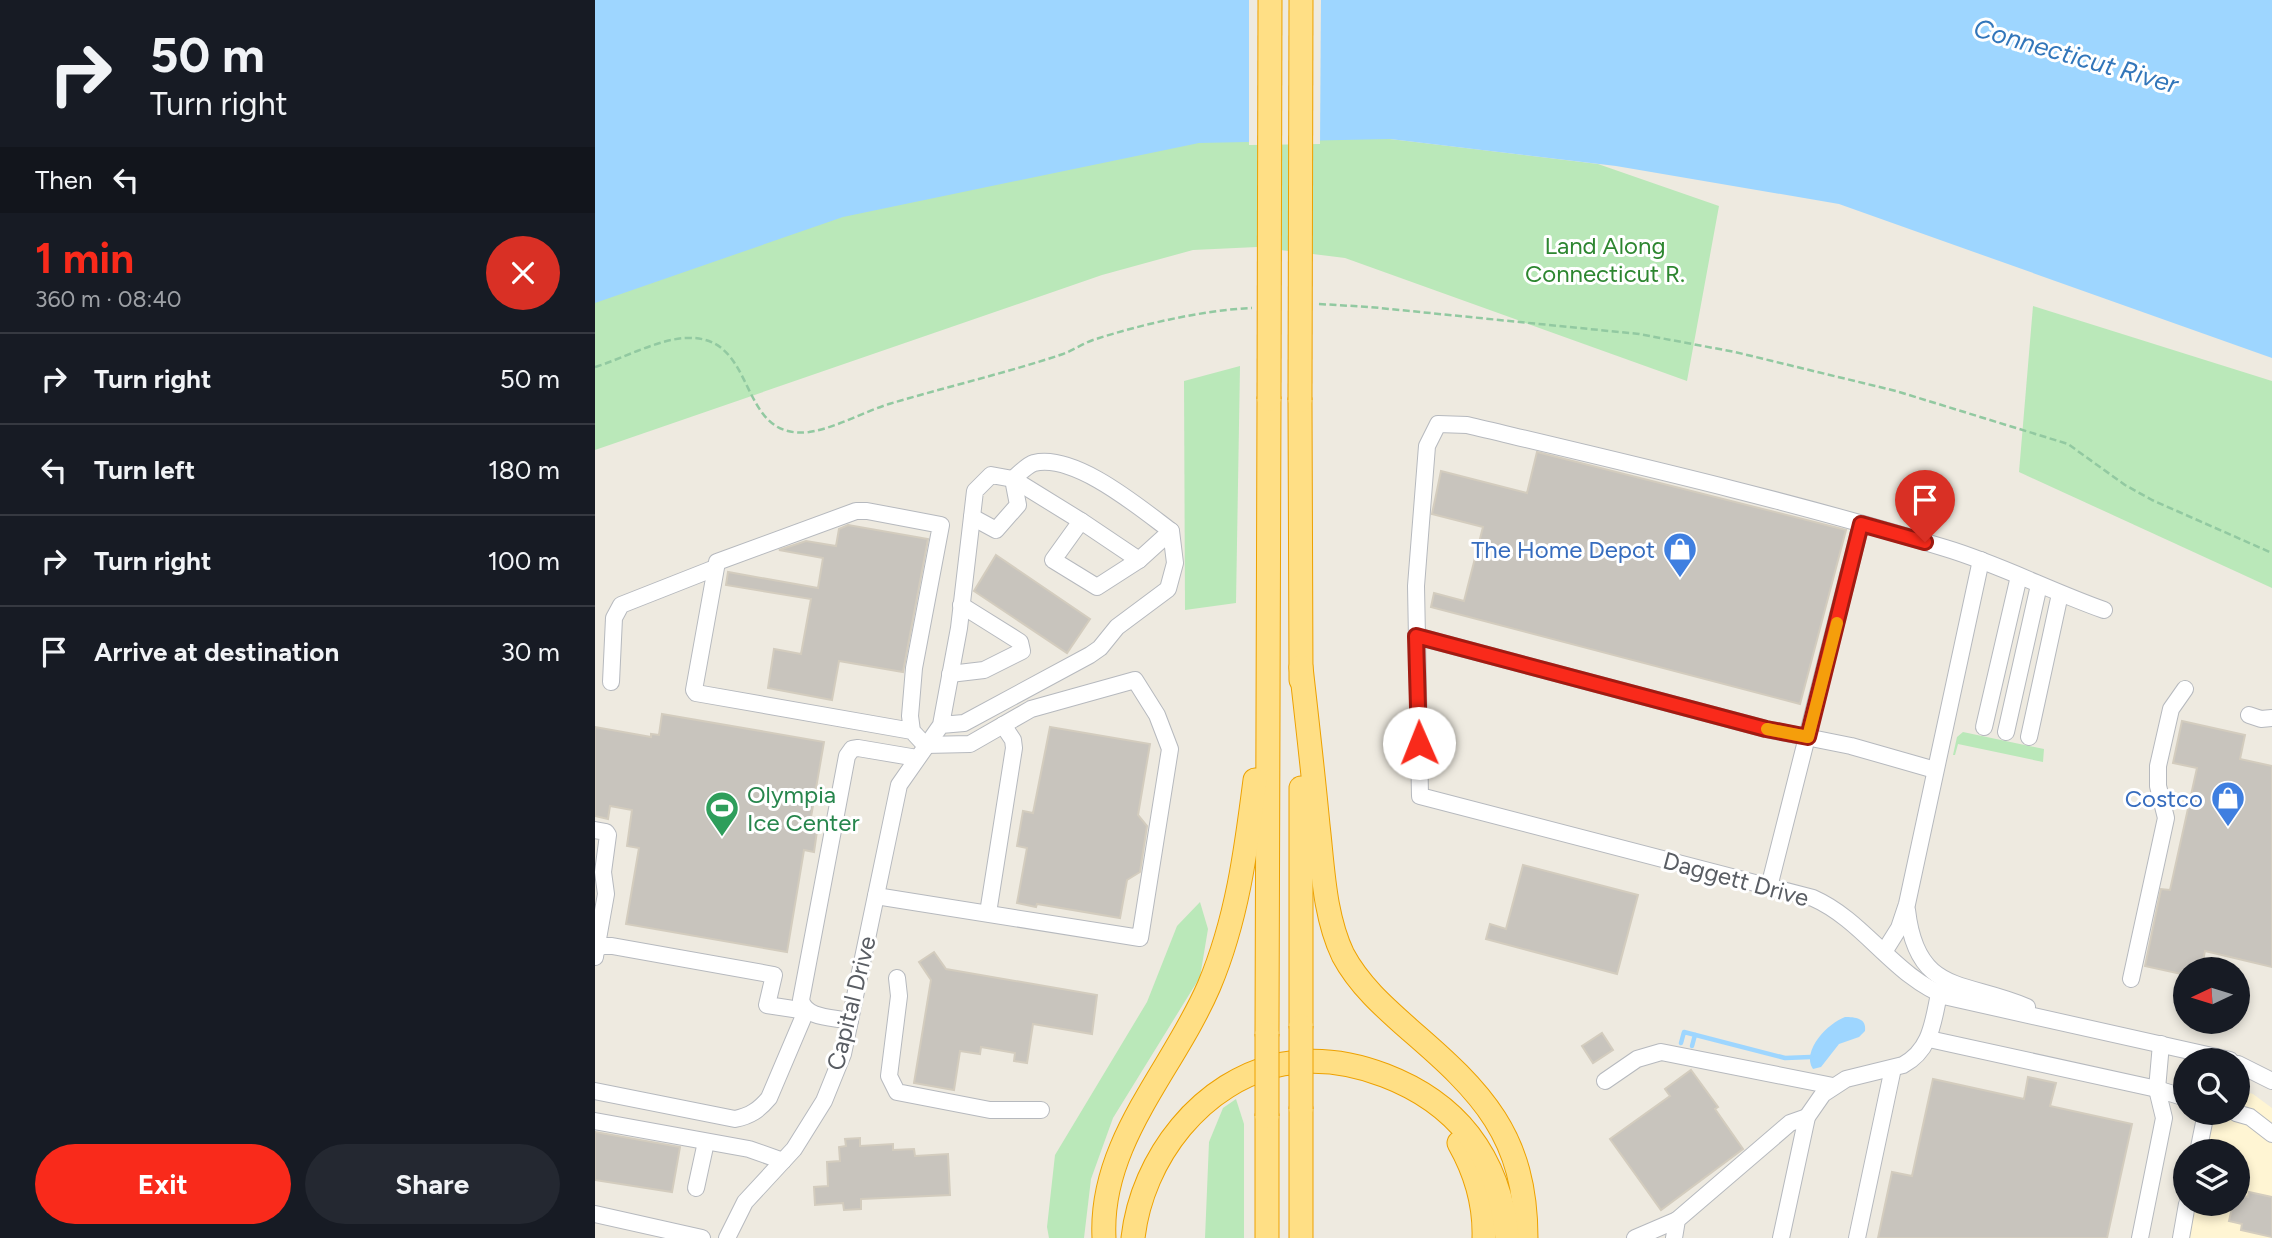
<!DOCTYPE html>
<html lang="en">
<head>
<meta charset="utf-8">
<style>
  body { margin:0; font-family:Figtree,sans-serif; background:#242831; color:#f1f3f6; height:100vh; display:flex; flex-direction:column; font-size:26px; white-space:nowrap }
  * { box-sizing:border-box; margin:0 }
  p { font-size:23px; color:#9ea1a6 }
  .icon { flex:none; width:38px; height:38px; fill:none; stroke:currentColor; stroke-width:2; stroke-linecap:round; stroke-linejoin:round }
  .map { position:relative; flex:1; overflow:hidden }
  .drawer { display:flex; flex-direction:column; background:#171b24; width:595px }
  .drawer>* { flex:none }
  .banner { background:#171b24; color:#f1f3f6; overflow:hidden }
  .needle { width:46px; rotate:266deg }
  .fabs { position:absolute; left:1578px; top:957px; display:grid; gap:14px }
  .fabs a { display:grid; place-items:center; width:77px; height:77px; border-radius:50%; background:#171b24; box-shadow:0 4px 10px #0003; font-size:35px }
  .pin { position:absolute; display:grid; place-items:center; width:60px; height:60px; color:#fff; margin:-72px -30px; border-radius:50% 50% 50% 0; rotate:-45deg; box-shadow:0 0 7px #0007 }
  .pin .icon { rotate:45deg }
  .me { position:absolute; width:77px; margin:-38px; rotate:359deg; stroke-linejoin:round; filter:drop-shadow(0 0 5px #0008) }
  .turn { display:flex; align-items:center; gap:24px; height:147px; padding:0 35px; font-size:32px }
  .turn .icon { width:91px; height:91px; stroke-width:2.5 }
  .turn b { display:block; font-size:49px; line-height:60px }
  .then { display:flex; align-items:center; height:66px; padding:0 35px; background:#0003; gap:14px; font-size:26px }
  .round { display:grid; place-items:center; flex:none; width:74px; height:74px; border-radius:37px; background:#242831 }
  .overview { display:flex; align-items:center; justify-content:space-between; height:119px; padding:0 35px }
  h1 { font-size:42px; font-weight:700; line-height:52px; color:#f92a1b }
  .primary-button { display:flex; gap:14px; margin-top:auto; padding:14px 35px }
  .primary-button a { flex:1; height:80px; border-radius:42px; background:#f92a1b; color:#fff; font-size:28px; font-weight:700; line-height:80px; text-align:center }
  .primary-button a+a { background:#242831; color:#f1f3f6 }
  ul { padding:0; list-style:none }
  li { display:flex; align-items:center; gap:21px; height:91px; padding:0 35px; border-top:2px solid #363941 }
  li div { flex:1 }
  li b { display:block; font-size:26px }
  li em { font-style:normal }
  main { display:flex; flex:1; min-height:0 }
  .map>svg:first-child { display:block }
  .commercial { fill:#fff5d3 }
  .green { fill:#bae8b9 }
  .water { fill:#9ed6ff }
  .pier { fill:#eeeae0 }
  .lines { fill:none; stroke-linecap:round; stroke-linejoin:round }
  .stream { stroke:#9ed6ff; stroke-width:4.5 }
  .building { fill:#c8c4bd; stroke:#d3ccbe; stroke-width:2 }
  .minor-casing { stroke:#b6b9be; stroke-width:18 }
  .highway-casing { stroke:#eda100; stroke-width:25 }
  .path { stroke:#92c9a1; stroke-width:2.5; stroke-dasharray:7 3.5; stroke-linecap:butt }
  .minor { stroke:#fff; stroke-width:16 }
  .highway { stroke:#ffdf85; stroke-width:23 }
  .highway-bridge-casing { stroke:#eda100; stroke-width:25; stroke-linecap:butt }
  .highway-bridge { stroke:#ffdf85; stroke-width:23 }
  .route-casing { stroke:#a21b12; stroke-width:18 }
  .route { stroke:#f92a1b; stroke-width:12 }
  .slow { stroke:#f59e0b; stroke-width:12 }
  .labels { text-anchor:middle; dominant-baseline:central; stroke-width:6; stroke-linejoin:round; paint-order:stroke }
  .park-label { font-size:24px; fill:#2d8630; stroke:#fff }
  .shop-label { font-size:24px; fill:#366cbe; stroke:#fff; text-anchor:end }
  .leisure-label { font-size:24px; fill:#27864d; stroke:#fff; text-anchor:start }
  .street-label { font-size:24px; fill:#595d63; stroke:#fff }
  .water-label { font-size:26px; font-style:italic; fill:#3276ba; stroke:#fff }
</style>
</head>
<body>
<main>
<section class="drawer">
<div class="banner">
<div class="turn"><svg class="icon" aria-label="right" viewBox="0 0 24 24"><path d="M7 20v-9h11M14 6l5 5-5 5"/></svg><div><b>50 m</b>Turn right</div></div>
<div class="then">Then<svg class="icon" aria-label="left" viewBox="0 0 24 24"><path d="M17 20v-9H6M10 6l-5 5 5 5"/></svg></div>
</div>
<div class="overview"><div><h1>1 min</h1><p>360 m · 08:40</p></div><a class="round" style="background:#d93025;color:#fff"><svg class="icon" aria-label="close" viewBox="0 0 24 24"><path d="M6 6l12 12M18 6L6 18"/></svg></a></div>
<ul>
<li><svg class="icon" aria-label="right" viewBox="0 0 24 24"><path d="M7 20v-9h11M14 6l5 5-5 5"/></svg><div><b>Turn right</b></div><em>50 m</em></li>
<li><svg class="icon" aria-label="left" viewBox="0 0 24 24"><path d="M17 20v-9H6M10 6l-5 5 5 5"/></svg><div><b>Turn left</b></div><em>180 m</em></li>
<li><svg class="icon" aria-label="right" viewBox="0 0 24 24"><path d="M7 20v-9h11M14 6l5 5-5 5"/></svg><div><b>Turn right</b></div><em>100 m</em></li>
<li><svg class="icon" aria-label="arrive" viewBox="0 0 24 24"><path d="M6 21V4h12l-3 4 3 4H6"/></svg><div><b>Arrive at destination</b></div><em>30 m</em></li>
</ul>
<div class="primary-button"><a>Exit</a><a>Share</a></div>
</section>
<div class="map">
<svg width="1677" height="1238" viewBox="0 0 1677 1238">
  <rect width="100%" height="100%" fill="#eeeae0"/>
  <path class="commercial" d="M 1643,1089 L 1658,1094 L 1677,1108 L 1677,1238 L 1586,1238 L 1593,1204 L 1643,1204 L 1643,1152 L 1604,1151 L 1613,1113 L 1643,1113 Z"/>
  <g class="green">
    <path d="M 441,135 L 795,139 L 1003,164 L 1124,206 L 1092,381 L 750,258 L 662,247 L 598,250 L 507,275 L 0,450 L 0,299 Z"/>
    <path d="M 1438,306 L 1677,381 L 1677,588 L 1424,472 Z"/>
    <path d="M 645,366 L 641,603 L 590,610 L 589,381 Z"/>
    <path d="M 1368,732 L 1449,749 L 1448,762 L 1363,744 L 1360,755 L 1358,755 L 1362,737 Z"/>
    <path d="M 605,902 L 613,929 L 605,977 L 518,1118 L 496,1179 L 489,1238 L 454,1238 L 452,1227 L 460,1155 L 552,1002 L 582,926 Z"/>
    <path d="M 641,1099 L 649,1124 L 649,1238 L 610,1238 L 614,1142 L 628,1108 Z"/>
  </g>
  <g class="water">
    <path d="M 0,0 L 1677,0 L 1677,358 L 1244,204 L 1021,166 L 795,139 L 604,143 L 248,217 L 0,303 Z"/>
    <path d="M 1250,1017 C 1260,1017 1272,1018 1270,1031 L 1264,1037 L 1244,1044 L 1226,1067 L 1218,1069 C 1206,1051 1233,1023 1250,1017 Z"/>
  </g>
  <path class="pier" d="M 654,0 L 726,0 L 725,144 L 654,145 Z"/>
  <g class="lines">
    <g class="stream">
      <path d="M 1086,1043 L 1089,1032 L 1190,1058 L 1216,1057"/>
      <path d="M 1097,1046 L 1100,1035"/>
    </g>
  </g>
  <g class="building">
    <path d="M 942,452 L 1251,530 L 1205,704 L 836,607 L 839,593 L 869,601 L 888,527 L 837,514 L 846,471 L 932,493 Z"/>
    <path d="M 253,525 L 333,539 L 308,672 L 244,661 L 237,700 L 173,688 L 179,649 L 206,654 L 216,599 L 131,585 L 133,572 L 223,588 L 228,558 L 184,550 L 211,541 L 241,546 L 244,529 Z"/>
    <path d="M 401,555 L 495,619 L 472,653 L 379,591 Z"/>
    <path d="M 67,714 L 229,742 L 215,823 L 223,824 L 219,852 L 209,850 L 192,952 L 31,924 L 44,848 L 32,846 L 37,810 L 15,806 L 13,819 L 0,816 L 0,727 L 56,737 L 56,734 L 64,735 Z"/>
    <path d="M 1587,721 L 1650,735 L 1645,759 L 1677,766 L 1677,967 L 1610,951 L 1606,970 L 1591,970 L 1591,975 L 1550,966 L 1566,889 L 1575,890 L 1602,768 L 1578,763 Z"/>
    <path d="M 455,727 L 555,744 L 543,815 L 552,826 L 545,872 L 532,880 L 525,918 L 442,904 L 441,907 L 422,903 L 432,848 L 422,846 L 428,811 L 438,813 Z"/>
    <path d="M 928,865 L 1043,895 L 1022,974 L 891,939 L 895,924 L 911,929 Z"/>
    <path d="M 339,952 L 351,969 L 502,995 L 497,1034 L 438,1024 L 432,1063 L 419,1061 L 420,1053 L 386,1047 L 385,1054 L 365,1051 L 359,1090 L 319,1083 L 336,980 L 324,962 Z"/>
    <path d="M 1007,1033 L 1018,1050 L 998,1063 L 987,1046 Z"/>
    <path d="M 1096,1070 L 1123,1107 L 1120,1109 L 1148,1149 L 1066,1210 L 1015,1139 L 1075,1096 L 1070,1089 Z"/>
    <path d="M 1433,1077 L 1461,1083 L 1455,1106 L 1537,1124 L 1512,1238 L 1283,1238 L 1297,1172 L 1317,1176 L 1338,1079 L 1429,1099 Z"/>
    <path d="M 0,1132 L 85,1147 L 77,1192 L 0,1180 Z"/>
    <path d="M 265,1138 L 265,1146 L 298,1144 L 298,1150 L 319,1149 L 320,1156 L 353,1154 L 355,1195 L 266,1199 L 266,1209 L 249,1210 L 248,1203 L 220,1205 L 219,1187 L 233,1186 L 232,1162 L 245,1161 L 244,1147 L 251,1146 L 250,1139 Z"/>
    <path d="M 1654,1192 L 1677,1197 L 1677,1237 L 1646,1230 L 1647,1224 L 1634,1221 L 1638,1204 L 1643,1204 L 1643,1195 L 1653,1197 Z"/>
  </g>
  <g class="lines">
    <g class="minor-casing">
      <g id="minor">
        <path d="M 418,479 L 486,521 L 458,560 L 502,587 L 544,560 L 576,531"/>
        <path d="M 377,517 L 401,530 L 423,505 L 418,479"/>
        <path d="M 486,521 L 544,560"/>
        <path d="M 1509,610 C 1455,591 1404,564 1350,548 C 1193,500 1032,463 872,425 L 843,424 L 832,446 L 821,586 L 825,796 L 1218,898 C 1270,921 1299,977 1353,997 L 1635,1060"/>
        <path d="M 821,636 L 1171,729 L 1256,746 L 1340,770"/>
        <path d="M 355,674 L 389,670 L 427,651 L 425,642 L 366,605"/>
        <path d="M 16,682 L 19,618 L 26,605 L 120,568"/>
        <path d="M 1654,715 L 1666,719 L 1677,718"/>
        <path d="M 1389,727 L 1424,576"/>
        <path d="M 1411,732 L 1444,585"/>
        <path d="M 1434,737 L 1465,594"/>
        <path d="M 0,830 L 11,832 L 13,835 L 8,872 L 11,894 L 1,950"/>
        <path d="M 1174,887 L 1266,524"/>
        <path d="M 281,896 L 545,938 L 575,749 L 562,715 L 540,680 L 436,709 L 375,744 L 330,745 L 317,731 L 315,716 L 319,668 L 346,525 L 272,511 L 261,511 L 122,562 L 99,690 L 101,693 L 317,731"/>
        <path d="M 1312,910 C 1322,996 1370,980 1432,1007"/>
        <path d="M 393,913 L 419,748 L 418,740 L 408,725"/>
        <path d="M 1289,952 L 1304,928 L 1312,904 L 1386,560"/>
        <path d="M 0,957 L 1,950 L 7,946 L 17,946 L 179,975 L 172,1005 L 211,1011 L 174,1098 C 164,1110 155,1116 140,1119 L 0,1091"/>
        <path d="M 302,978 L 304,996 L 294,1076 L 302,1092 L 395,1110 L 446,1110"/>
        <path d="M 1536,979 L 1571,818 L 1563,786 L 1563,766 L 1576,709 L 1590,689"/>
        <path d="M 255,1021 C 238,1017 211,1019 206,1000 L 252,756 L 257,749 L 263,748 L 322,758"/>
        <path d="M 1334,1039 L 1562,1089 L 1591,1098"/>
        <path d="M 1643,1064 L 1677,1081"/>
        <path d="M 1010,1081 L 1042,1059 L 1066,1052 L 1238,1086"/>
        <path d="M 1641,1113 L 1655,1117 L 1677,1134"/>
        <path d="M 0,1121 L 154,1149 L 188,1161"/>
        <path d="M 1603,1152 L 1611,1113"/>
        <path d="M 101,1188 L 111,1142"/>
        <path d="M 0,1214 L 107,1238"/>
        <path d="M 132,1238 L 150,1202 L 199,1149 L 229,1101 L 248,1054 L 304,785 L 346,725 L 364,628 L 380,491 L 396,475 L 418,479 C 424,474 432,465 439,463 C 480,453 545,508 576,531 L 580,563 L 573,589 L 522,627 L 505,648 L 495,655 L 369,723 L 346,725"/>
        <path d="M 1040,1238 L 1082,1220"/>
        <path d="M 1079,1238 L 1082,1220 L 1195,1123 L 1212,1117"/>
        <path d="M 1186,1238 L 1212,1117 L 1228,1094 L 1251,1079 L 1308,1065 C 1336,1050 1338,1022 1344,994"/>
        <path d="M 1262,1238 L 1298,1068"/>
        <path d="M 1545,1238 L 1569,1118 L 1562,1089 L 1566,1044"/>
        <path d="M 1586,1238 L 1592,1204"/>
      </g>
    </g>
    <g class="highway-casing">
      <g id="highway">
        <path d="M 705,400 L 706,680"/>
        <path d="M 706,667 C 712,720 718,772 723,825 C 728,868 729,915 748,955 C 764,985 789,1007 815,1030 C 887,1092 931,1136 931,1238"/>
        <path d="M 706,1026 L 706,788"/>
        <path d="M 672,1034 L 674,399"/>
        <path d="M 864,1143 C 881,1173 890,1204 889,1238"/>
        <path d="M 509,1238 C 504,1142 578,1070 614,986 C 642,920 651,851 660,780"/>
        <path d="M 538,1238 C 547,1158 607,1080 688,1064 C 753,1052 833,1083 874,1135 C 897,1165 909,1201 912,1238"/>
        <path d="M 672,1238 L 672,1116"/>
        <path d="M 706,1238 L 706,1109"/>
      </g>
    </g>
    <g class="path">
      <path d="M 724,304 L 775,307 L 1044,334 L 1140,352 L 1301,391 L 1473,444 L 1530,485 L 1557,500 L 1677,553"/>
      <path d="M 0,367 C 27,359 63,339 91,338 C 165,334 140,441 214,432 C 241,428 268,412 294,404 C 351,387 411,373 468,354 C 479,350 490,342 501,339 C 548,324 609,310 657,308"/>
    </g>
    <use href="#minor" class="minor"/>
    <use href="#highway" class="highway"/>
    <g class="highway-bridge-casing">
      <g id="highway-bridge">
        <path d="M 674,399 L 675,0"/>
        <path d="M 705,400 L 706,0"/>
        <path d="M 706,1026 L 706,1109"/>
        <path d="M 672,1034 L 672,1116"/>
      </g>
    </g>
    <use href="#highway-bridge" class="highway-bridge"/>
  </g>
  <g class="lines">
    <g class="route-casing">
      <path id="route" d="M 824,743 L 821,636 L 1171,729 L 1213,737 L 1266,524 L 1330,542"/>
    </g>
    <use href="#route" class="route"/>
    <path class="slow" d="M 1172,729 L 1213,737 L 1242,623"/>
  </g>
  <defs>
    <g id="shop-pin" transform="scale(1.75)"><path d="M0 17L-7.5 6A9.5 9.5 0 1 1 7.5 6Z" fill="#3f7fe0" stroke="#fff"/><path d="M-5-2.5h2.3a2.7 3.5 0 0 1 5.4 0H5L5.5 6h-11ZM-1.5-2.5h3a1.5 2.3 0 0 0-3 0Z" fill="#fff"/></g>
    <g id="stadium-pin" transform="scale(1.75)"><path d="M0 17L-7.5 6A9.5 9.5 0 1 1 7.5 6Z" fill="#2e9e5b" stroke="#fff"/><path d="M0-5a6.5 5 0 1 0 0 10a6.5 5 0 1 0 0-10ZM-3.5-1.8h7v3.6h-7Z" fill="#fff"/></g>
  </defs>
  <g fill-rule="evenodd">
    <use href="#shop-pin" x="1085" y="549"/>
    <use href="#shop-pin" x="1633" y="798"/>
    <use href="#stadium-pin" x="127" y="808"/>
  </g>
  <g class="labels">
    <g class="park-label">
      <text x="1010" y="245">Land Along<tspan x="1010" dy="28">Connecticut R.</tspan></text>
    </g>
    <g class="shop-label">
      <text x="1060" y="549">The Home Depot</text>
      <text x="1608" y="798">Costco</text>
    </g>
    <g class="leisure-label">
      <text x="152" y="794">Olympia<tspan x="152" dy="28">Ice Center</tspan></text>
    </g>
    <g class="street-label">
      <text transform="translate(1141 879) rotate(15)">Daggett Drive</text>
      <text transform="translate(256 1003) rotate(-76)">Capital Drive</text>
    </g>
    <g class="water-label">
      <text transform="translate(1481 56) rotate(16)">Connecticut River</text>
    </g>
  </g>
</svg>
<div class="fabs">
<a><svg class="needle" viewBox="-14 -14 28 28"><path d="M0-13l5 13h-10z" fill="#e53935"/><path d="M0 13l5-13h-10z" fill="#9ea1a6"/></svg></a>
<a><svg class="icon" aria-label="search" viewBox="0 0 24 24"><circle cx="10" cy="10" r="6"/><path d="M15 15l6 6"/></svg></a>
<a><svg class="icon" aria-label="layers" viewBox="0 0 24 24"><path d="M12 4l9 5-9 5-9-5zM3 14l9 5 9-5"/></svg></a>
</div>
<div class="pin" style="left:1330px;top:542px;background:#d93025"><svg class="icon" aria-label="arrive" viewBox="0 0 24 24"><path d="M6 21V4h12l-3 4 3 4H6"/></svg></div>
<svg class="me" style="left:824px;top:743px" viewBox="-20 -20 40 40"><circle r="19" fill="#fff"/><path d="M0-13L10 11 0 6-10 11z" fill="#f92a1b"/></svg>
</div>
</main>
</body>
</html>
